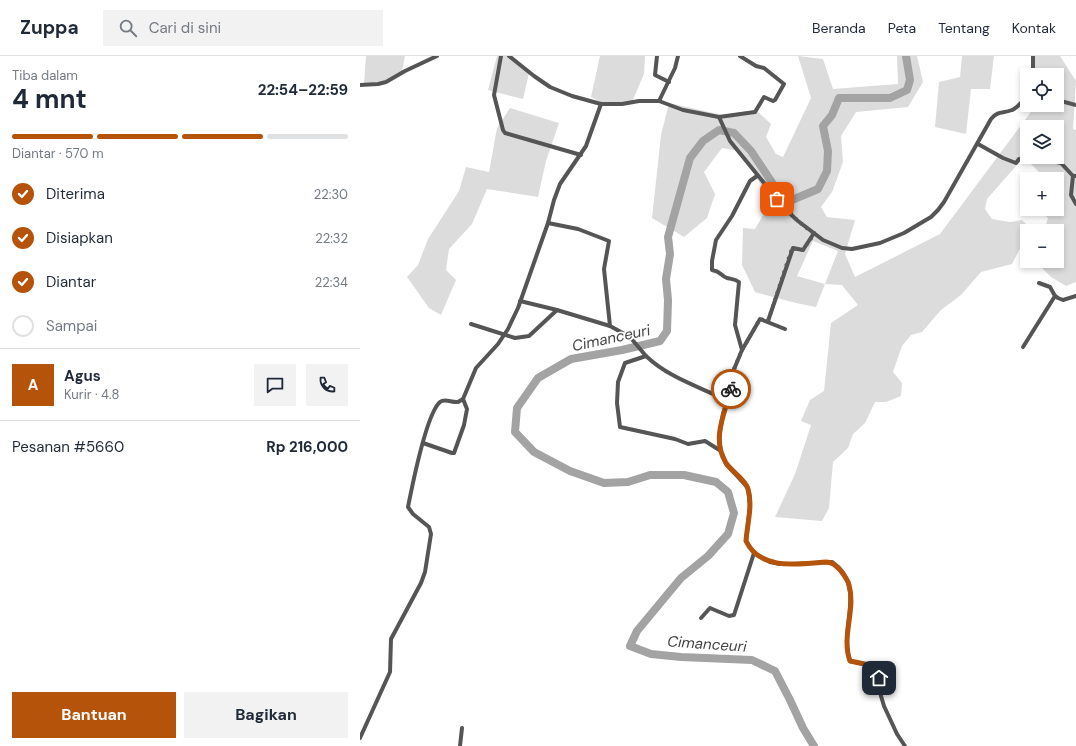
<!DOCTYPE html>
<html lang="id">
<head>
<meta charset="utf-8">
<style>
	body { margin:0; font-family:"DM Sans",sans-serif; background:#f2f2f3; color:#1f2937; height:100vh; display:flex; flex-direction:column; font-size:15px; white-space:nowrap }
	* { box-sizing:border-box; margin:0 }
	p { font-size:13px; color:#747a83 }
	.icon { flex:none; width:22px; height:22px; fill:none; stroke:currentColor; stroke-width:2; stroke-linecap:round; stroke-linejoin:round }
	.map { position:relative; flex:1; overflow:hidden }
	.drawer { display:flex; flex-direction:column; background:#fff; width:360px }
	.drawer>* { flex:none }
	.fabs { position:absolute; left:660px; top:12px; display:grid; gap:8px }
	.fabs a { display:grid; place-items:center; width:44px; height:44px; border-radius:0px; background:#fff; box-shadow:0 2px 6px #0003; font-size:20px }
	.pin { position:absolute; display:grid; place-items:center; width:34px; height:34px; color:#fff; margin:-17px; border-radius:8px; box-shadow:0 2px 6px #0006 }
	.courier { position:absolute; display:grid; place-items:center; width:40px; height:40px; margin:-20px; border:3px solid #b45309; border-radius:50%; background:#fff; color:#222; box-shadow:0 1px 5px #0007 }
	.summary em { font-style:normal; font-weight:700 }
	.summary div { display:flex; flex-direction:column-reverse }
	.summary { display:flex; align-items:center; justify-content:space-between; height:68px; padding:0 12px }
	h1 { font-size:26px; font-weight:700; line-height:30px }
	.bar { display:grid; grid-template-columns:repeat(4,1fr); gap:6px 4px; align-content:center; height:48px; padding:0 12px }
	.bar i { height:5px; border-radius:3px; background:#e0e1e3 }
	.bar .selected { background:#b45309 }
	.bar p { grid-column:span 4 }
	.line { display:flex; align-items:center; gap:10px; padding:0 12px; border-top:1px solid #e0e1e3 }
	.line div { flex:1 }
	.round { display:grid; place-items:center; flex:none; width:42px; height:42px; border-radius:0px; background:#f2f2f3 }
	ol { padding:0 12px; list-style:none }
	li { display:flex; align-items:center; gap:12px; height:44px }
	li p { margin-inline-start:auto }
	li .icon { padding:4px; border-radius:50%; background:#b45309; color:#fff; stroke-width:4 }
	li:last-child { color:#747a83 }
	li i { width:22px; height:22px; border:2px solid #e0e1e3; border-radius:50% }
	.button { display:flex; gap:8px; margin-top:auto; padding:8px 12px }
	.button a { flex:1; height:46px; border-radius:0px; background:#b45309; color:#fff; font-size:16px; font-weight:700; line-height:46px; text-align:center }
	.button a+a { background:#f2f2f3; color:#1f2937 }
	header { display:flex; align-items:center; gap:24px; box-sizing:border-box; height:56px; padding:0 20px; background:#fff; border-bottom:1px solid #e0e1e3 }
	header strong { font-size:19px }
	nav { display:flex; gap:22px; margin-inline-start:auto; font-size:14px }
	.search { width:280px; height:36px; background:#f2f2f3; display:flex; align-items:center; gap:10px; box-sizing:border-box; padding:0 14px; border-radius:0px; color:#747a83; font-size:15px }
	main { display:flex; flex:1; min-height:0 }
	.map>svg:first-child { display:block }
</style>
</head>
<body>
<header>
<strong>Zuppa</strong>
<div class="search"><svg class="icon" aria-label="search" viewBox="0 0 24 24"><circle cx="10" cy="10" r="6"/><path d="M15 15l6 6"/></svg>Cari di sini</div>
<nav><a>Beranda</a><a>Peta</a><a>Tentang</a><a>Kontak</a></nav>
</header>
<main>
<section class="drawer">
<div class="summary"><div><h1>4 mnt</h1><p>Tiba dalam</p></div><em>22:54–22:59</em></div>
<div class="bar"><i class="selected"></i><i class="selected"></i><i class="selected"></i><i></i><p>Diantar · 570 m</p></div>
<ol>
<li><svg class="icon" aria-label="check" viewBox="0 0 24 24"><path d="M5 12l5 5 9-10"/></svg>Diterima<p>22:30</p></li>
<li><svg class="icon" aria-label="check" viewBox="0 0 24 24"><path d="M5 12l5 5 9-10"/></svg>Disiapkan<p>22:32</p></li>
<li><svg class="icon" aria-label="check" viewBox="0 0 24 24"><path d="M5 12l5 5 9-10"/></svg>Diantar<p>22:34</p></li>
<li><i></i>Sampai</li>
</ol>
<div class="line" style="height:72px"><b class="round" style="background:#b45309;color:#fff">A</b><div><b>Agus</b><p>Kurir · 4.8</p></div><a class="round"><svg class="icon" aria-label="chat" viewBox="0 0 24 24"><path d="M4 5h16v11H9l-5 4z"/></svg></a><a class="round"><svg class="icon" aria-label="phone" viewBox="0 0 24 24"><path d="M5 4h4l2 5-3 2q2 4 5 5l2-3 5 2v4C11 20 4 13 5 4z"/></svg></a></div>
<div class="line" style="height:52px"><div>Pesanan #5660</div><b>Rp 216,000</b></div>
<div class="button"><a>Bantuan</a><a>Bagikan</a></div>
</section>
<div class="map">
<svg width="716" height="690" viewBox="0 0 716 690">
	<rect width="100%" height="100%" fill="#fff"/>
	<!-- green -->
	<g fill="#dcdcdc" fill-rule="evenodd">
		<polygon points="6,0 45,0 42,15 27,24 4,28"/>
		<polygon points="137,0 148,0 169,17 163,43 128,34"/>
		<polygon points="240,0 285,0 284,18 272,46 244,48 231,41"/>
		<path d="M438,0L463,3L473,33L538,28L537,0H557L563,26L548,51L496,56L481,80L483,106L472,136L461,151L467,161L495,164L485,198L495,221L580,178L676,49H697V19H675L672,0H700L716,25L713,73L716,74V226L706,230L691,221L675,205H697V175H684L688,162L677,153H697V123H686L664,101L627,143L625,153L632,163L650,166L662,164L668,170L665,183L652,208L621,216L601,239L581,254L562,276L551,279L542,290L533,316L542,327L541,340L526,346H515L505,367L493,378L488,392L473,406L469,452L462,465L415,461L435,418L451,369L441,365L450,344L464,335L471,267L498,249L482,229L465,228L456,251L436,247L395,236L382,209L383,172L395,173L406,154L426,156L427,151L404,134L380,95L362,92L344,116L355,138L347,162L324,181L292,162L301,79L309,47L362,59L396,54L411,68L406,81L416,98L423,101L451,42ZM667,71H697V101H667ZM453,185L478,195L465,228L437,220Z"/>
		<polygon points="602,0 634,0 630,33 611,33 606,78 575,71 579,26 600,21"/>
		<polygon points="150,52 199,67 186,105 178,141 127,133 112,168 89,193 86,214 96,224 81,259 69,252 47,221 58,209 68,183 99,135 106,111 129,116 137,72"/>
	</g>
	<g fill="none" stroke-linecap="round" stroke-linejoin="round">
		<!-- river -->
		<polyline stroke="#a3a3a3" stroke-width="8" points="454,690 443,672 430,644 415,615 392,604 321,601 291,598 270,590 277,575 321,522 348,500 368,478 374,457 368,436 356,426 324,419 290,419 268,426 244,427 210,415 174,396 155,376 157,352 178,322 211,303 262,294 300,285 307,275 308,244 306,223 310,198 308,181 330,102 343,85 359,74 374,77 391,95 417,134 432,144 458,133 467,115 468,95 463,70 472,59 479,42 530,42 547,34 550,24 546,0"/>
		<!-- street -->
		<g stroke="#555" stroke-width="4">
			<polyline points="141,0 134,39 143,74 145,77 221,99"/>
			<polyline points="149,0 174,20 190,31 212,40 241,48 262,48 279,45 299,45 315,12 318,0"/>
			<polyline points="297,0 295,19 309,26"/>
			<polyline points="673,0 673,19"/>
			<polyline points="0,29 18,28 26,26 45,15 77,0"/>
			<polyline points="697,44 716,49"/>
			<polyline points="299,45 323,54 359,61 395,56 404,41 413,45 415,44 424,28 404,12 396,10 380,0"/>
			<path d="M359,61L370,85L426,154L438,165L463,184L482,192L492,193L520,187L544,177L571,161L578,154L584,146L631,63C639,54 642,58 652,54C658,52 661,45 667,42"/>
			<polyline points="618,88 643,102 656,107 659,103 667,104 668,101"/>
			<polyline points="675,101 701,107 713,120"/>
			<polyline points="716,120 713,120 711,139 716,148"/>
			<polyline points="188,167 218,173 249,185 244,213 250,270"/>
			<polyline points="679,227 690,231 695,240 698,242 703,244 716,240"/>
			<polyline points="160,245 197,254 250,270 270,281 286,300"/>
			<polyline points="408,265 433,192 443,194 454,177"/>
			<polyline points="111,268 155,282 169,280 197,254"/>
			<path d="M425,273L400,263L382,294L372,318L371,334L363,358L360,375L359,386L361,395L366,408L388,432L390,450L386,485L394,497L410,506L420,508H433L472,506C508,531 478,571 490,605L514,610L519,622L521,640L524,650L537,678L545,690"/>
			<polyline points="663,291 695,240"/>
			<path d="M382,294L375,269L379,226C375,223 371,223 367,222C360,219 362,216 352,214V205L356,184L372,160L390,125L397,120"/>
			<polyline points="63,387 92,397 94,397 104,369 107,353 103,343"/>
			<path d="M361,395L345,385L328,388L315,383L260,371L257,347L258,326L265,307L286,300C309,322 340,331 368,345"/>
			<polyline points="341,562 350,552 369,560 374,559 394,497"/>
			<path d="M0,682L30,616L31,583L61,527L65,516L71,478L69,471L53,458L48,451C52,431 66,358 80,346C85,342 92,347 98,346C100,345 101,344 103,343L116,312L138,288L148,273L158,252L188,167L194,144L200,128L226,90L241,48"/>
			<polyline points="100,690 102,672"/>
		</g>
	</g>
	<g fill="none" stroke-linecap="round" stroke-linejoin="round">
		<!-- done -->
		<polyline stroke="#595959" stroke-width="4" stroke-dasharray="0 7.2" points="371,333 372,318 382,294 400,263 408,265 432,192 443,194 454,178 438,165 417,143"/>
		<!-- route -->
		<path stroke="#b45309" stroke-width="5" d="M371,333C365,357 351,383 366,407C372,416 385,423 388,433C393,449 387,469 386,485C400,515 439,508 466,506C473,506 476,510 481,515C484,519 488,524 489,529C496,554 481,580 490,605L514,610L519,622"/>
	</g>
	<g text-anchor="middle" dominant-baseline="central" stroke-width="3.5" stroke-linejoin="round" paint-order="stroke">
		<!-- water labels -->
		<g font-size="15" font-style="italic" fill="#444" stroke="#fff">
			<text transform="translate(251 282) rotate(-12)">Cimanceuri</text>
			<text transform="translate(347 588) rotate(4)">Cimanceuri</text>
		</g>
	</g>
</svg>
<div class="fabs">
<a><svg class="icon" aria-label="locate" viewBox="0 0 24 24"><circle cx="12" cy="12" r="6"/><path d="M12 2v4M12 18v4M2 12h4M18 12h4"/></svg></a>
<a><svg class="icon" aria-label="layers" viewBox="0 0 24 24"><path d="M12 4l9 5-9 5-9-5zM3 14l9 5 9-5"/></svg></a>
<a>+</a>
<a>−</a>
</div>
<div class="pin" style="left:417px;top:143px;background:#ea580c"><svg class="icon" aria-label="bag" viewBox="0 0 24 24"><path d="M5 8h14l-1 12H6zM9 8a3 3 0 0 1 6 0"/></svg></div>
<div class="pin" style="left:519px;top:622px;background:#1f2937"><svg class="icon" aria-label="home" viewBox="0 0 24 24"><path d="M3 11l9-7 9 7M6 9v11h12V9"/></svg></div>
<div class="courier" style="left:371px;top:333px"><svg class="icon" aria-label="bike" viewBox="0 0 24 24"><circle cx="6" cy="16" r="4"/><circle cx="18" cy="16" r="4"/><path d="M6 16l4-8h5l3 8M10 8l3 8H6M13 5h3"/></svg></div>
</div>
</main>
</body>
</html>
